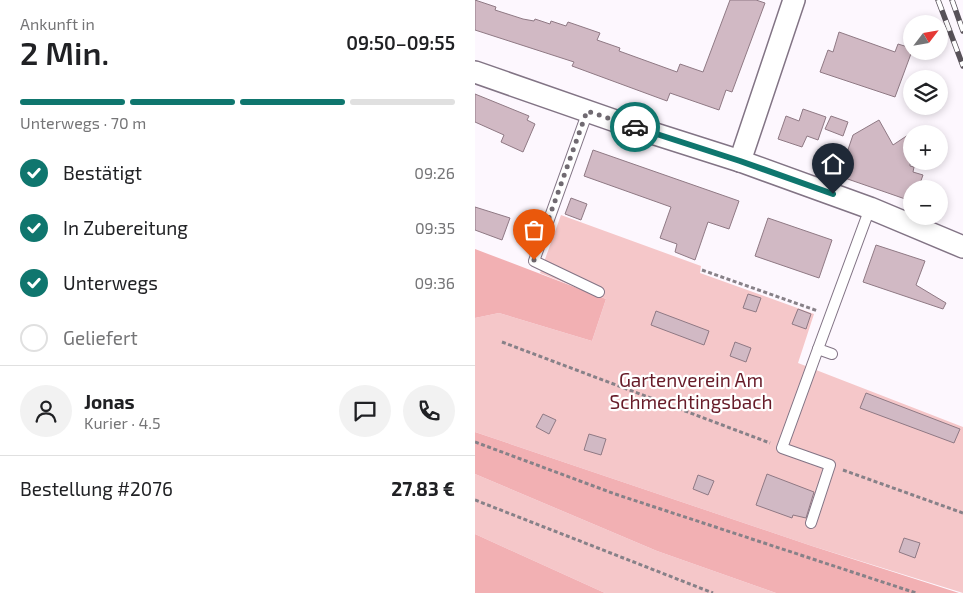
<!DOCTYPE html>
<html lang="de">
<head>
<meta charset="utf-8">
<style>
	body { margin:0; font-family:"Exo 2",sans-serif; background:#f2f2f2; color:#202124; height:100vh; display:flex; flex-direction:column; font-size:19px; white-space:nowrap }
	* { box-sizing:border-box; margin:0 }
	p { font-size:16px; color:#757577 }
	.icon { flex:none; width:28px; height:28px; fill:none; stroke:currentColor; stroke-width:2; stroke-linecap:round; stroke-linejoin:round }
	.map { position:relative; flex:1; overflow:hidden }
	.drawer { display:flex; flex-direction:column; background:#fff; width:475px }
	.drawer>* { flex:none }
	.needle { width:32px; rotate:59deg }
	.controls { position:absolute; left:428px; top:15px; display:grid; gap:10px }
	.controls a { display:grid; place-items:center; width:45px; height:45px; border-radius:50%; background:#fff; box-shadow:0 2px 8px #0003; font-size:25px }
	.pin { position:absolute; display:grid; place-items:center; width:42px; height:42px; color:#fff; margin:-51px -21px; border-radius:50% 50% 50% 0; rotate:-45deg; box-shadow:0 0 5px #0007 }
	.pin .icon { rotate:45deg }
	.courier { position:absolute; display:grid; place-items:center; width:50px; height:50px; margin:-25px; border:4px solid #0f766e; border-radius:50%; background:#fff; color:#222; box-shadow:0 1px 6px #0007 }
	.headline em { font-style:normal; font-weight:600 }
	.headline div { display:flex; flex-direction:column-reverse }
	.headline { display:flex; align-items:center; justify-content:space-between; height:85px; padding:0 20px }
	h1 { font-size:32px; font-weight:600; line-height:38px }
	.bar { display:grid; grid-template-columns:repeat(4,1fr); gap:8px 5px; align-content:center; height:60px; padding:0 20px }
	.bar i { height:6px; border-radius:4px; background:#e0e0e0 }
	.bar .current { background:#0f766e }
	.bar p { grid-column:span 4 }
	.line { display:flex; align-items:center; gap:12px; padding:0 20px; border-top:1px solid #e0e0e0 }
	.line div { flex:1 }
	.round { display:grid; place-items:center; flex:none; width:52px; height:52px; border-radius:26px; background:#f2f2f2 }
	ol { padding:0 20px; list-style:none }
	li { display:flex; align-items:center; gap:15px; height:55px }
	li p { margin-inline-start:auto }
	li .icon { padding:5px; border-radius:50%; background:#0f766e; color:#fff; stroke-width:4 }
	li:last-child { color:#757577 }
	li i { width:28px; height:28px; border:2px solid #e0e0e0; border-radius:50% }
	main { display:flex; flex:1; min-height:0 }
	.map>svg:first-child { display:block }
</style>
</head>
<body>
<main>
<section class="drawer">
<div class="headline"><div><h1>2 Min.</h1><p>Ankunft in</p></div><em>09:50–09:55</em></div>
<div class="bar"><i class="current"></i><i class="current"></i><i class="current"></i><i></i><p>Unterwegs · 70 m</p></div>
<ol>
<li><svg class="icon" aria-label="check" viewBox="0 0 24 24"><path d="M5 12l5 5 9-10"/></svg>Bestätigt<p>09:26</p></li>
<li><svg class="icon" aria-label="check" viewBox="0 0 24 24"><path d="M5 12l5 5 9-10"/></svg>In Zubereitung<p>09:35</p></li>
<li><svg class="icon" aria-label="check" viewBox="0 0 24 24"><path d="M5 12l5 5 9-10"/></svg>Unterwegs<p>09:36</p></li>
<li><i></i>Geliefert</li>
</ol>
<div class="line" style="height:90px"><a class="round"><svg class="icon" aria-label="person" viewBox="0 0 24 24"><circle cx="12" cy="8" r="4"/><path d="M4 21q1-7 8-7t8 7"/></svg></a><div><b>Jonas</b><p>Kurier · 4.5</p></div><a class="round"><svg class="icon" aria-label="chat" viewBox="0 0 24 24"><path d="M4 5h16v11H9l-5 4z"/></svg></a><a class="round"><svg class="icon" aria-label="phone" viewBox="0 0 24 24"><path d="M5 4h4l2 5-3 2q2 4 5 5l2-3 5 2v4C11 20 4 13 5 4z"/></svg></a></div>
<div class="line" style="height:65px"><div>Bestellung #2076</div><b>27.83 €</b></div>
</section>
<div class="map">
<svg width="488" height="593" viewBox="0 0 488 593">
	<rect width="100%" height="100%" fill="#fdf7fe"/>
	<!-- green -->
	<g fill="#f5c7c9">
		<polygon points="86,215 226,266 225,273 339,314 323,363 488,427 488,593 337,546 0,432 0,318 24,313 117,341 131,299 65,273"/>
		<polygon points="0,474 182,551 301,593 130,593 0,534"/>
	</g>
	<!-- forest -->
	<g fill="#f2b0b3">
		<polygon points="0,249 131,299 117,341 24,313 0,318"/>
		<polygon points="0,432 337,546 484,593 301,593 182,551 0,474"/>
		<polygon points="0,534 130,593 0,593"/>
	</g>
	<!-- building -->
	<g fill="#d1b9c4" stroke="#8f7984">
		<polygon points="0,0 21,7 20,10 48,19 59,21 60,19 75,24 76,21 91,26 93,22 125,33 122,40 145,48 144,51 202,72 205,64 228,72 255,0 281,0 290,3 257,92 251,90 244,110 195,93 192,101 97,66 99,62 0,30"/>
		<polygon points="364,32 420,52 423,44 436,48 437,51 420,97 345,72 353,50 358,52"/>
		<polygon points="0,94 54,116 52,120 60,124 48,152 26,142 29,135 0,122"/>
		<polygon points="328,109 351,117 343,140 332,136 327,147 303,139 311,116 324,121"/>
		<polygon points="356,116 373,122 368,136 350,129"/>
		<polygon points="404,120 418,145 436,133 435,166 439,167 438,172 448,175 443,189 436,189 436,201 364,176 378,135"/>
		<polygon points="118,150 264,201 254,229 233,222 220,260 200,252 202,244 185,238 196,207 109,176"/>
		<polygon points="96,198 112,204 106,220 90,214"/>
		<polygon points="0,207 35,218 27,240 0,230"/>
		<polygon points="293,218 357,240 344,278 280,256"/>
		<polygon points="401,245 450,261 441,285 471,303 468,309 388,282"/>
		<polygon points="273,294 286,298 281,312 268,308"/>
		<polygon points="323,309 336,314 331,329 317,324"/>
		<polygon points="181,311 234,331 229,345 176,325"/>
		<polygon points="260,342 276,348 271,362 255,356"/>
		<polygon points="391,393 485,429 479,443 385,408"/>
		<polygon points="68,414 81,420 74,434 61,427"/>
		<polygon points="114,434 131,439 126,455 109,450"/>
		<polygon points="292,474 339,492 331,518 318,515 317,518 281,505"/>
		<polygon points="223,475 239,481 233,495 218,489"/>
		<polygon points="429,538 445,543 440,558 424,552"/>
	</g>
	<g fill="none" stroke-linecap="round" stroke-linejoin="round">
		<!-- lane casing -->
		<g stroke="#827485" stroke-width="12">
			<g id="lane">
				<polyline points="113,111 59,261 124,292"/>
				<polyline points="357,354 343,349 395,208"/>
				<polyline points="336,523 355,465 307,448 343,349"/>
			</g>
		</g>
		<!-- street casing -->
		<g stroke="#827485" stroke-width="24">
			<g id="street">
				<polyline points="0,72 152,125 265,161 395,208 488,247"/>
				<polyline points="265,161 319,0"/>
			</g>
		</g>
		<!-- path -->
		<g stroke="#878188" stroke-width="3" stroke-dasharray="4 2.5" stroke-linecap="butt">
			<polyline points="227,270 343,311"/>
			<polyline points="27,342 295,443"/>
			<polyline points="0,442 140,494 441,593"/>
			<polyline points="368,470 488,513"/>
			<polyline points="0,500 238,593"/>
		</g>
		<!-- lane -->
		<use href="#lane" stroke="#fff" stroke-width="10"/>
		<!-- street -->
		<use href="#street" stroke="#fff" stroke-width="21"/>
		<!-- rail casing -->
		<g stroke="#585259" stroke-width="5.5">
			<g id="rail">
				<polyline points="463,0 488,66"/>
				<polyline points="477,0 488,31"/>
			</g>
		</g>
		<!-- rail -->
		<use href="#rail" stroke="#fff" stroke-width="4" stroke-dasharray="11" stroke-linecap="butt"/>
	</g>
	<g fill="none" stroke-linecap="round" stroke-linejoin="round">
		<!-- done -->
		<polyline stroke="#706a71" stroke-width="5" stroke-dasharray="0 9" points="59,260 112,111 160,127"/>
		<!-- route -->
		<polyline stroke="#0f766e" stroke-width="6" points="160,127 265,161 358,194"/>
	</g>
	<g text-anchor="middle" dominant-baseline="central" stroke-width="4.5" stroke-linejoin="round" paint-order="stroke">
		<!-- park labels -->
		<g font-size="19" fill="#671b28" stroke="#fff">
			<text x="216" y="379">Gartenverein Am<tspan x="216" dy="22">Schmechtingsbach</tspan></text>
		</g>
	</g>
</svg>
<div class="controls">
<a><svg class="needle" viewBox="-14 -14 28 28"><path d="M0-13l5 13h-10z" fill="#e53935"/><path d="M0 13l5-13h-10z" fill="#757577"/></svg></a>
<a><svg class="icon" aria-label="layers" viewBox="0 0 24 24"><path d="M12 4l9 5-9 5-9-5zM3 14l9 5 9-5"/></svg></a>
<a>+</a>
<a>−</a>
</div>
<div class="pin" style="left:59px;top:260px;background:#ea580c"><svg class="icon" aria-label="bag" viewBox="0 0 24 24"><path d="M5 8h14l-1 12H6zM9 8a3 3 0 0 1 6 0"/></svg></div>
<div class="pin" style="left:358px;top:194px;background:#1f2937"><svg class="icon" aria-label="home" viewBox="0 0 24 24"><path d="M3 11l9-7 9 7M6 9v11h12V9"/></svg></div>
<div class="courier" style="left:160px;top:127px"><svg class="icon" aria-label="car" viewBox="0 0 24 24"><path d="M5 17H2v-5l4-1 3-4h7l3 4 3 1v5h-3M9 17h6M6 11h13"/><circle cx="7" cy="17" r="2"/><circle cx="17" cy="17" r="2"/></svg></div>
</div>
</main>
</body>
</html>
